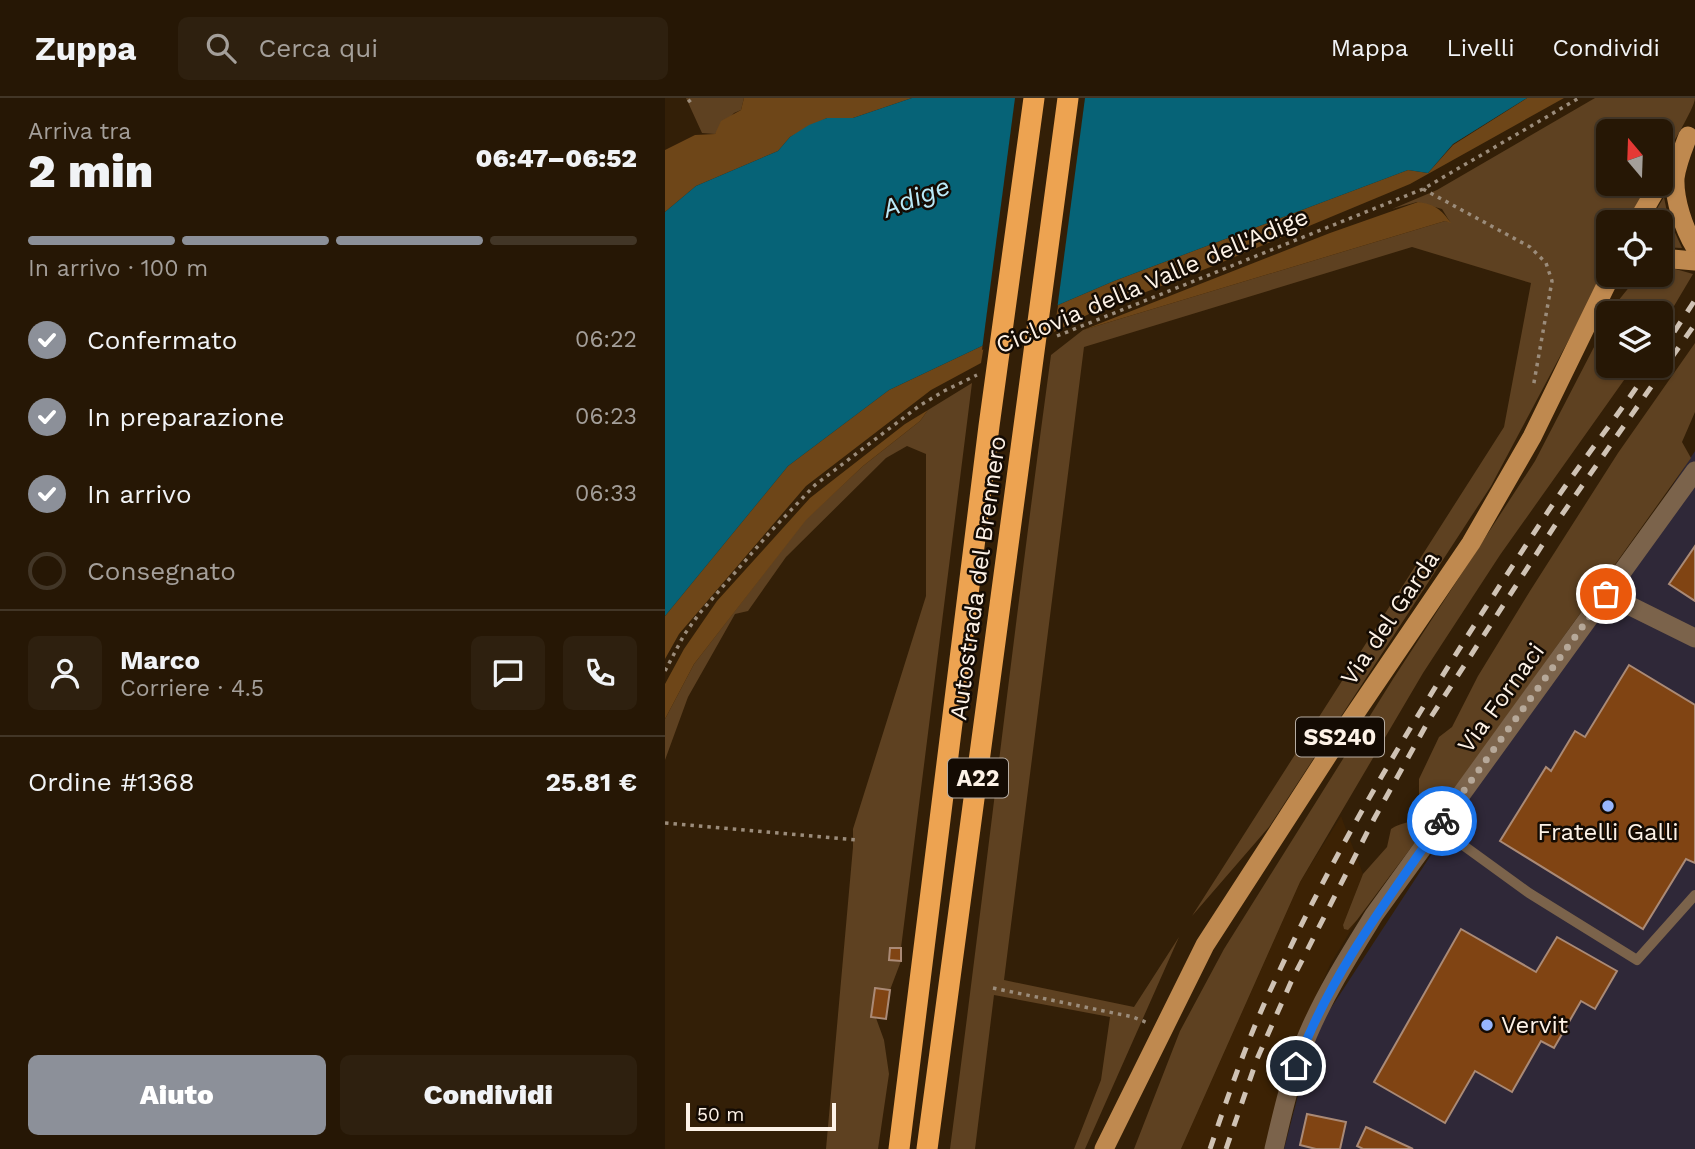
<!DOCTYPE html>
<html lang="it">
<head>
<meta charset="utf-8">
<style>
	body { margin:0; font-family:"Work Sans",sans-serif; background:#2e200f; color:#f1f3f6; height:100vh; display:flex; flex-direction:column; font-size:26px; white-space:nowrap }
	* { box-sizing:border-box; margin:0 }
	p { font-size:23px; color:#a49f9a }
	.icon { flex:none; width:38px; height:38px; fill:none; stroke:currentColor; stroke-width:2; stroke-linecap:round; stroke-linejoin:round }
	.map { position:relative; flex:1; overflow:hidden }
	.panel { display:flex; flex-direction:column; background:#261705; width:665px }
	.panel>* { flex:none }
	.needle { width:46px; rotate:341deg }
	.fabs { position:absolute; left:931px; top:21px; display:grid; gap:14px }
	.fabs a { display:grid; place-items:center; width:77px; height:77px; border-radius:10px; background:#261705; box-shadow:0 2px 5px #0004,0 0 0 2px #423627; font-size:35px }
	.scale { position:absolute; left:21px; bottom:18px; width:150px; box-sizing:border-box; padding-left:7px; border:4px solid #fdf2e7; border-top:0; font-size:19px; line-height:24px; white-space:nowrap; color:#fdf2e7; -webkit-text-stroke:5px #140b03; paint-order:stroke }
	.pin { position:absolute; display:grid; place-items:center; width:60px; height:60px; color:#fff; margin:-30px; border:4px solid #fff; border-radius:50%; box-shadow:0 2px 7px #0007 }
	.courier { position:absolute; display:grid; place-items:center; width:70px; height:70px; margin:-35px; border:5px solid #1a73e8; border-radius:50%; background:#fff; color:#222; box-shadow:0 2px 9px #0007 }
	.overview em { font-style:normal; font-weight:800 }
	.overview div { display:flex; flex-direction:column-reverse }
	.overview { display:flex; align-items:center; justify-content:space-between; height:119px; padding:0 28px }
	h1 { font-size:46px; font-weight:800; line-height:52px }
	.bar { display:grid; grid-template-columns:repeat(4,1fr); gap:10px 7px; align-content:center; height:84px; padding:0 28px }
	.bar i { height:9px; border-radius:5px; background:#423627 }
	.bar .selected { background:#8c9099 }
	.bar p { grid-column:span 4 }
	.line { display:flex; align-items:center; gap:18px; padding:0 28px; border-top:2px solid #423627 }
	.line div { flex:1 }
	.round { display:grid; place-items:center; flex:none; width:74px; height:74px; border-radius:10px; background:#2e200f }
	ol { padding:0 28px; list-style:none }
	li { display:flex; align-items:center; gap:21px; height:77px }
	li p { margin-inline-start:auto }
	li .icon { padding:7px; border-radius:50%; background:#8c9099; color:#fff; stroke-width:4 }
	li:last-child { color:#a49f9a }
	li i { width:38px; height:38px; border:4px solid #423627; border-radius:50% }
	.cta { display:flex; gap:14px; margin-top:auto; padding:14px 28px }
	.cta a { flex:1; height:80px; border-radius:10px; background:#8c9099; color:#fff; font-size:28px; font-weight:800; line-height:80px; text-align:center }
	.cta a+a { background:#2e200f; color:#f1f3f6 }
	header { display:flex; align-items:center; gap:42px; box-sizing:border-box; height:98px; padding:0 35px; background:#261705; border-bottom:2px solid #423627 }
	header strong { font-size:33px }
	nav { display:flex; gap:38px; margin-inline-start:auto; font-size:24px }
	.search { width:490px; height:63px; background:#2e200f; display:flex; align-items:center; gap:18px; box-sizing:border-box; padding:0 24px; border-radius:10px; color:#a49f9a; font-size:26px }
	main { display:flex; flex:1; min-height:0 }
	.map>svg:first-child { display:block }
</style>
</head>
<body>
<header>
<strong>Zuppa</strong>
<div class="search"><svg class="icon" aria-label="search" viewBox="0 0 24 24"><circle cx="10" cy="10" r="6"/><path d="M15 15l6 6"/></svg>Cerca qui</div>
<nav><a>Mappa</a><a>Livelli</a><a>Condividi</a></nav>
</header>
<main>
<section class="panel">
<div class="overview"><div><h1>2 min</h1><p>Arriva tra</p></div><em>06:47–06:52</em></div>
<div class="bar"><i class="selected"></i><i class="selected"></i><i class="selected"></i><i></i><p>In arrivo · 100 m</p></div>
<ol>
<li><svg class="icon" aria-label="check" viewBox="0 0 24 24"><path d="M5 12l5 5 9-10"/></svg>Confermato<p>06:22</p></li>
<li><svg class="icon" aria-label="check" viewBox="0 0 24 24"><path d="M5 12l5 5 9-10"/></svg>In preparazione<p>06:23</p></li>
<li><svg class="icon" aria-label="check" viewBox="0 0 24 24"><path d="M5 12l5 5 9-10"/></svg>In arrivo<p>06:33</p></li>
<li><i></i>Consegnato</li>
</ol>
<div class="line" style="height:126px"><a class="round"><svg class="icon" aria-label="person" viewBox="0 0 24 24"><circle cx="12" cy="8" r="4"/><path d="M4 21q1-7 8-7t8 7"/></svg></a><div><b>Marco</b><p>Corriere · 4.5</p></div><a class="round"><svg class="icon" aria-label="chat" viewBox="0 0 24 24"><path d="M4 5h16v11H9l-5 4z"/></svg></a><a class="round"><svg class="icon" aria-label="phone" viewBox="0 0 24 24"><path d="M5 4h4l2 5-3 2q2 4 5 5l2-3 5 2v4C11 20 4 13 5 4z"/></svg></a></div>
<div class="line" style="height:91px"><div>Ordine #1368</div><b>25.81 €</b></div>
<div class="cta"><a>Aiuto</a><a>Condividi</a></div>
</section>
<div class="map">
<svg width="1030" height="1051" viewBox="0 0 1030 1051">
	<rect width="100%" height="100%" fill="#331f07"/>
	<!-- built -->
	<polygon fill="#3c2204" points="676,718 698,776 678,827 679,831 683,831 692,822 666,865 633,937 600,1051 516,1051 635,784"/>
	<!-- industrial -->
	<polygon fill="#2f2838" points="1030,353 1030,1051 619,1051 649,936"/>
	<!-- green -->
	<g fill="#5e4121">
		<polygon points="21,0 79,0 76,12 69,15 50,36 37,35"/>
		<path d="M930,0H1030C1030,10 1003,53 996,66V33H943V86H986L966,124H943V168L826,388L604,729L527,818L839,329L866,185L747,149L419,249L339,882L469,909L514,839L420,1051H409L436,982L445,919L329,897L310,1051H285C320,786 350,521 386,257L418,232L780,123L785,124L777,111L752,104L727,111L772,92Z"/>
		<polygon points="999,99 1003,119 1017,150 996,149 996,124 984,124"/>
		<polygon points="1000,168 1028,176 996,230 996,215 947,215 953,203 974,177 996,177 996,169"/>
		<polygon points="943,222 943,268 969,268 835,457 758,575 635,784 516,1051 469,1051 515,933 559,851 728,581 870,363"/>
		<path d="M1030,245V314L1017,344L1026,360L789,692L692,822L683,832L679,831L678,827L698,776L722,749L726,731C736,724 744,726 754,719V681L774,639L787,629L813,578L865,493L953,355Z"/>
		<polygon points="307,285 236,850 225,850 224,862 236,863 225,892 210,890 206,918 211,920 219,942 224,976 213,1051 161,1051 188,749 188,731 261,498 261,356 242,348 221,360 121,459 83,513 70,516 23,599 0,662 0,621 29,566 140,422 198,368 255,323 263,312"/>
	</g>
	<!-- forest -->
	<g fill="#6e4618">
		<polygon points="79,0 247,0 188,20 162,20 125,39 113,53 31,88 0,114 0,52 30,37 50,36 56,23 76,12"/>
		<polygon points="862,0 899,0 745,86 548,168 424,216 389,234 393,207 449,183 743,72 763,75 788,47"/>
		<path d="M753,104C769,106 776,111 786,125L780,123L418,232L665,135Z"/>
		<polygon points="319,247 316,265 266,292 141,388 14,536 0,561 0,518 123,368 224,292"/>
		<polygon points="263,312 255,323 198,368 141,422 29,566 0,621 0,586 19,551 52,503 145,400 240,326"/>
	</g>
	<!-- water -->
	<polygon fill="#066377" points="247,0 862,0 788,46 763,75 743,72 449,183 393,207 319,247 224,292 123,368 0,518 0,114 31,88 113,53 125,39 144,27 162,20 188,20"/>
	<!-- pier -->
	<polygon fill="#331f07" points="350,0 420,0 392,212 317,252"/>
	<!-- building -->
	<g fill="#804413" stroke="#aa8a76" stroke-width="2">
		<polygon points="1030,448 1030,503 1004,486"/>
		<polygon points="964,567 1030,607 1030,765 1021,761 978,831 835,743 881,669 886,673 910,633 920,639"/>
		<polygon points="796,831 871,874 892,839 952,873 930,911 916,903 889,950 876,943 847,994 810,973 780,1025 709,984"/>
		<polygon points="225,850 236,850 236,863 224,862"/>
		<polygon points="210,890 225,892 221,921 206,919"/>
		<polygon points="642,1016 681,1024 675,1051 651,1051 635,1047"/>
		<polygon points="701,1029 748,1051 698,1051 692,1048"/>
	</g>
	<g fill="none" stroke-linecap="round" stroke-linejoin="round">
		<!-- path -->
		<g stroke="#9b8c7b" stroke-width="3.5" stroke-dasharray="3.5 5" stroke-linecap="butt">
			<polyline points="23,4 28,0"/>
			<polyline points="758,91 865,149 881,165 887,183 868,290"/>
			<polyline points="392,238 758,91 914,0"/>
			<polyline points="0,573 19,537 34,516 107,432 150,387 254,308 279,293 312,277"/>
			<polyline points="0,725 193,742"/>
			<polyline points="328,890 468,919 483,925"/>
		</g>
		<!-- service -->
		<polyline stroke="#7b634b" stroke-width="10" points="773,729 864,795 972,862 1030,797"/>
		<!-- minor -->
		<g stroke="#7b634b" stroke-width="19">
			<polyline points="941,496 1030,540"/>
			<path d="M609,1051C618,1012 627,973 643,936C661,894 685,856 709,817L1030,373"/>
		</g>
		<!-- primary -->
		<g stroke="#bf894f" stroke-width="19">
			<path d="M1023,38C1018,51 1012,65 1010,80C1009,102 1019,131 1030,149"/>
			<polyline points="972,124 994,86"/>
			<polyline points="996,160 1030,163"/>
			<polyline points="439,1051 540,847 681,629 806,445 867,339 946,177"/>
		</g>
		<!-- motorway -->
		<g stroke="#eda351" stroke-width="21">
			<polyline points="234,1051 324,328 369,0"/>
			<polyline points="262,1051 403,0"/>
		</g>
		<!-- rail -->
		<g stroke="#cfc2b4" stroke-width="5" stroke-dasharray="12 12" stroke-linecap="butt">
			<polyline points="996,254 1030,202"/>
			<path d="M545,1051C565,992 585,934 612,878C687,715 784,565 882,415C915,365 953,318 986,268"/>
			<polyline points="561,1051 592,961 626,884 709,721 764,622 896,418 1030,226"/>
		</g>
	</g>
	<g fill="none" stroke-linecap="round" stroke-linejoin="round">
		<!-- done -->
		<polyline stroke="#b6a899" stroke-width="7" stroke-dasharray="0 12.6" points="777,723 941,496"/>
		<!-- route -->
		<path stroke="#1a73e8" stroke-width="9" d="M631,968C665,877 722,802 777,723"/>
	</g>
	<!-- markers -->
	<g fill="#97b6fd" stroke="#140b03" stroke-width="2.5">
		<circle cx="943" cy="708" r="7"/>
		<circle cx="822" cy="927" r="7"/>
	</g>
	<g text-anchor="middle" dominant-baseline="central" stroke-width="5" stroke-linejoin="round" paint-order="stroke">
		<!-- shield labels -->
		<g fill="#140b03" stroke="#b7ada3" stroke-width="2">
			<rect x="631" y="619.5" width="88" height="39" rx="5"/>
			<rect x="283" y="660.5" width="60" height="39" rx="5"/>
		</g>
		<g font-size="23" font-weight="bold" fill="#fdf2e7">
			<text x="675" y="639">SS240</text>
			<text x="313" y="680">A22</text>
		</g>
		<!-- street labels -->
		<g font-size="24" fill="#fdf2e7" stroke="#140b03">
			<text transform="translate(487 183) rotate(-23)">Ciclovia della Valle dell'Adige</text>
			<text transform="translate(313 480) rotate(-82)">Autostrada del Brennero</text>
			<text transform="translate(725 520) rotate(-56)">Via del Garda</text>
			<text transform="translate(836 600) rotate(-54)">Via Fornaci</text>
		</g>
		<!-- poi labels -->
		<g font-size="24" fill="#fdf2e7" stroke="#140b03">
			<text x="943" y="734">Fratelli Galli</text>
			<text x="836" y="927" text-anchor="start">Vervit</text>
		</g>
		<!-- water labels -->
		<g font-size="26" font-style="italic" fill="#bae9f7" stroke="#140b03">
			<text transform="translate(251 99) rotate(-21)">Adige</text>
		</g>
	</g>
</svg>
<div class="fabs">
<a><svg class="needle" viewBox="-14 -14 28 28"><path d="M0-13l5 13h-10z" fill="#e53935"/><path d="M0 13l5-13h-10z" fill="#a49f9a"/></svg></a>
<a><svg class="icon" aria-label="locate" viewBox="0 0 24 24"><circle cx="12" cy="12" r="6"/><path d="M12 2v4M12 18v4M2 12h4M18 12h4"/></svg></a>
<a><svg class="icon" aria-label="layers" viewBox="0 0 24 24"><path d="M12 4l9 5-9 5-9-5zM3 14l9 5 9-5"/></svg></a>
</div>
<div class="scale">50 m</div>
<div class="pin" style="left:941px;top:496px;background:#ea580c"><svg class="icon" aria-label="bag" viewBox="0 0 24 24"><path d="M5 8h14l-1 12H6zM9 8a3 3 0 0 1 6 0"/></svg></div>
<div class="pin" style="left:631px;top:968px;background:#1f2937"><svg class="icon" aria-label="home" viewBox="0 0 24 24"><path d="M3 11l9-7 9 7M6 9v11h12V9"/></svg></div>
<div class="courier" style="left:777px;top:723px"><svg class="icon" aria-label="bike" viewBox="0 0 24 24"><circle cx="6" cy="16" r="4"/><circle cx="18" cy="16" r="4"/><path d="M6 16l4-8h5l3 8M10 8l3 8H6M13 5h3"/></svg></div>
</div>
</main>
</body>
</html>
